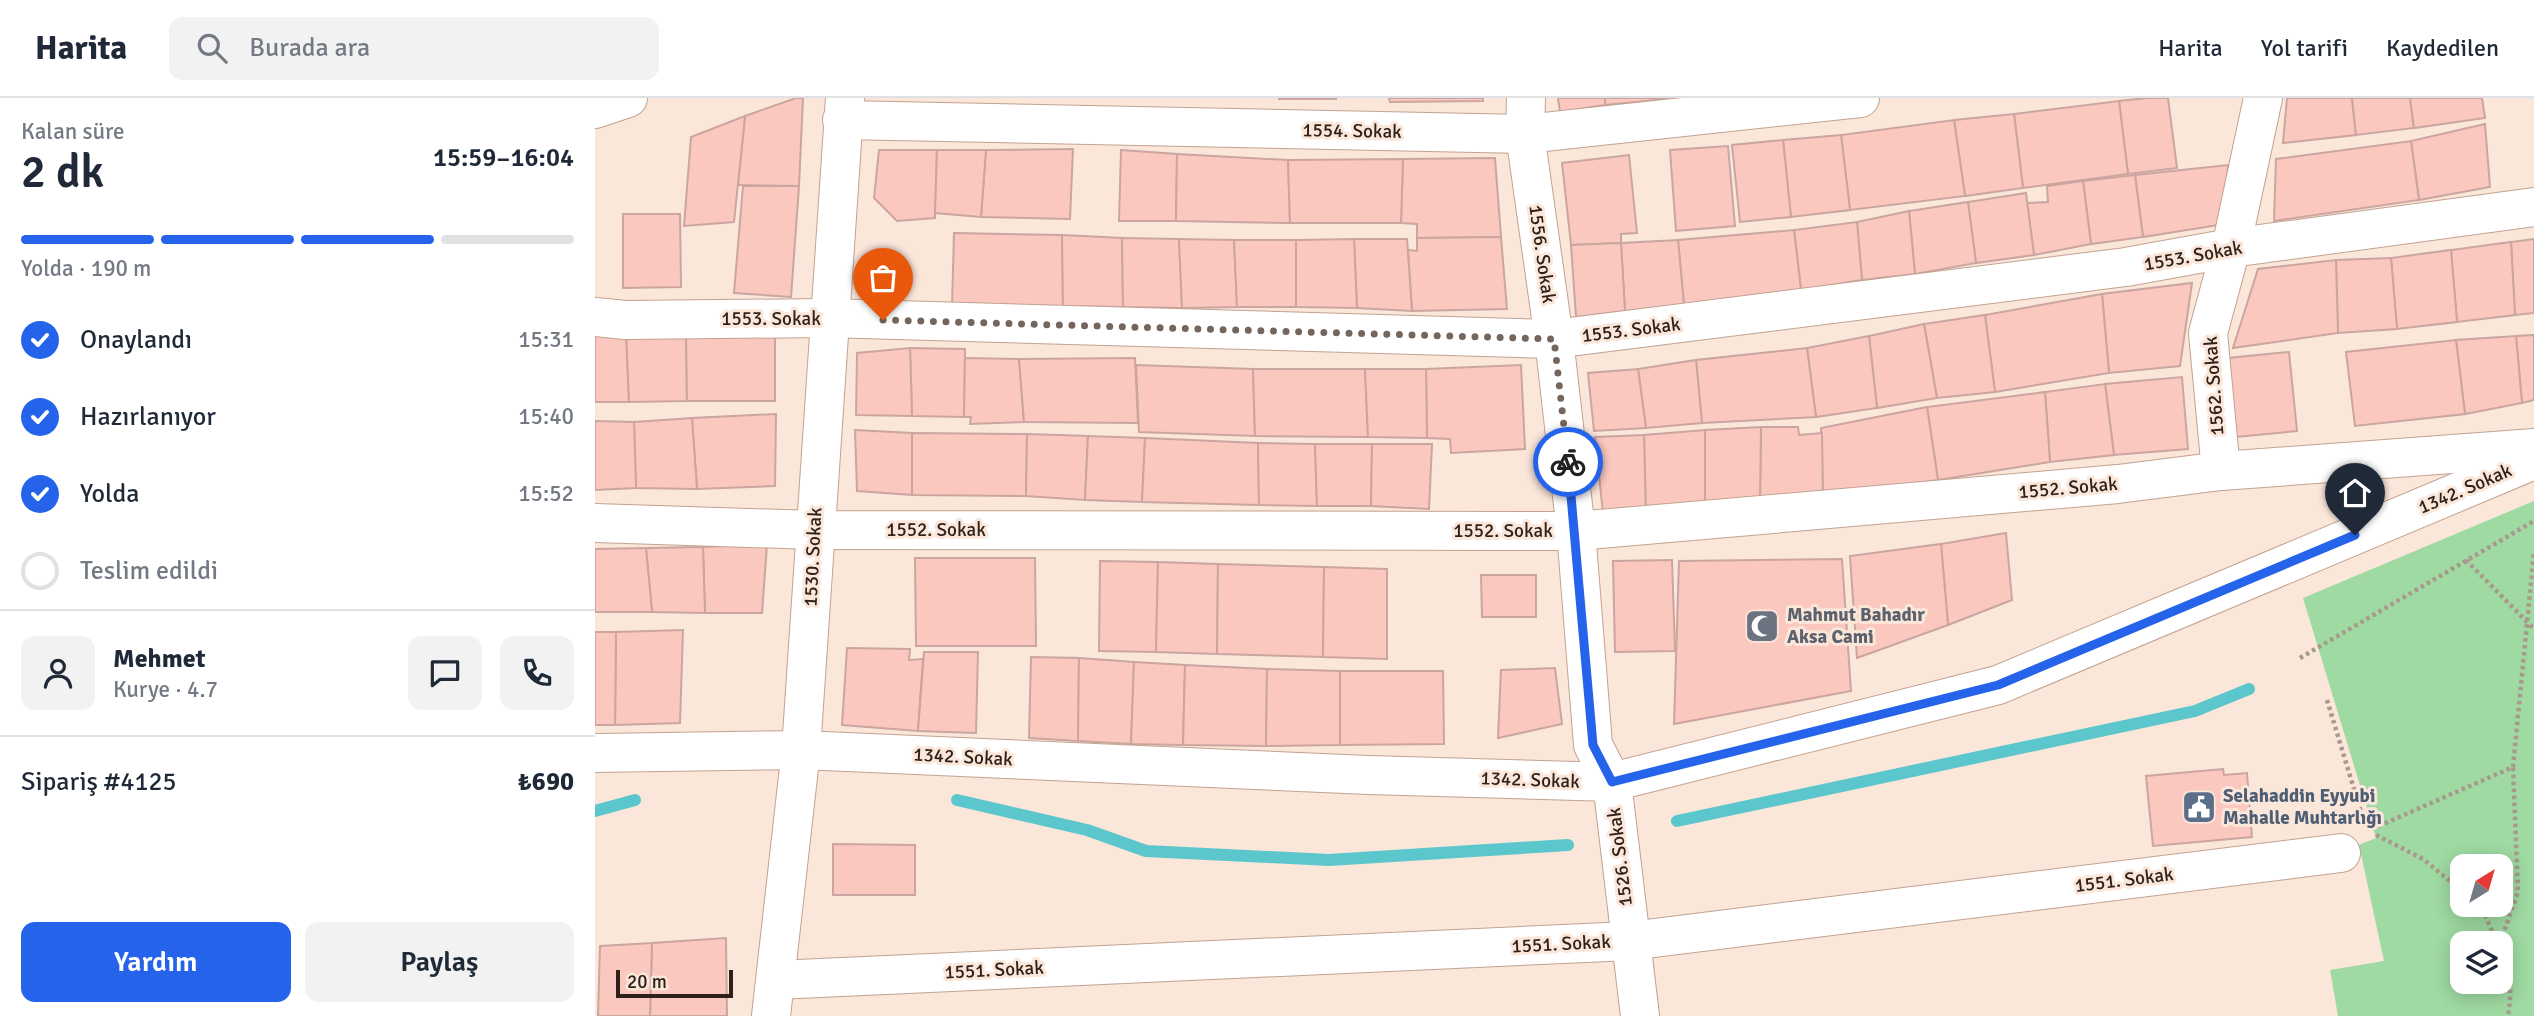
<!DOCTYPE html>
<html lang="tr">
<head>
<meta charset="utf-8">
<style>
	body { margin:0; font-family:Signika,sans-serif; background:#f2f2f3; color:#1f2937; height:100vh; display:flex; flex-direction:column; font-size:26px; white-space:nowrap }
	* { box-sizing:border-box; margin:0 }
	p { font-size:23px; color:#747a83 }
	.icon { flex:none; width:38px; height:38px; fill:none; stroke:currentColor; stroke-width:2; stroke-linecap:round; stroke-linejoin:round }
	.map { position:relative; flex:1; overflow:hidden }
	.sheet { display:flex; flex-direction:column; background:#fff; width:595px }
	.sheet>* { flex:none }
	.needle { width:46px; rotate:37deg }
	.tools { position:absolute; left:1855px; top:756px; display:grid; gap:14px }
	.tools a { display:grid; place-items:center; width:63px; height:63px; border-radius:14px; background:#fff; box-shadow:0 4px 18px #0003; font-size:35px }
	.scale { position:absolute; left:21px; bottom:18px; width:117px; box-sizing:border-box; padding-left:7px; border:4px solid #2d2119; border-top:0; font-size:19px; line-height:24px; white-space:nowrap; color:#2d2119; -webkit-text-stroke:5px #fbe6da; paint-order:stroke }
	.pin { position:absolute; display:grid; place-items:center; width:60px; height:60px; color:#fff; margin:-72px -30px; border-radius:50% 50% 50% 0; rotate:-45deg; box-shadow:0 0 7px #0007 }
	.pin .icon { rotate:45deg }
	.courier { position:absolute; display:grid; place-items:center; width:70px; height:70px; margin:-35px; border:5px solid #2563eb; border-radius:50%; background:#fff; color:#222; box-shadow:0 2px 9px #0007 }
	.headline em { font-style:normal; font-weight:600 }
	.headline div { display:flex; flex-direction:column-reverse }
	.headline { display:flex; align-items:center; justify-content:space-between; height:119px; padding:0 21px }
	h1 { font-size:46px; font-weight:600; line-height:52px }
	.bar { display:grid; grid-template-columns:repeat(4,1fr); gap:10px 7px; align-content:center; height:84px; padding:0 21px }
	.bar i { height:9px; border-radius:5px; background:#e0e1e3 }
	.bar .selected { background:#2563eb }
	.bar p { grid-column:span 4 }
	.line { display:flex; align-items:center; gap:18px; padding:0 21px; border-top:2px solid #e0e1e3 }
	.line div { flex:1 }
	.round { display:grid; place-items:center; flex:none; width:74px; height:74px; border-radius:14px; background:#f2f2f3 }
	ol { padding:0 21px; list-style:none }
	li { display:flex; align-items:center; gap:21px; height:77px }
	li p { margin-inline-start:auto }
	li .icon { padding:7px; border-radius:50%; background:#2563eb; color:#fff; stroke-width:4 }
	li:last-child { color:#747a83 }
	li i { width:38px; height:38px; border:4px solid #e0e1e3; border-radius:50% }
	.action { display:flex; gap:14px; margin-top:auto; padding:14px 21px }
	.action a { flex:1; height:80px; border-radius:14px; background:#2563eb; color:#fff; font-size:28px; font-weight:600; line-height:80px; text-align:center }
	.action a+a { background:#f2f2f3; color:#1f2937 }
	header { display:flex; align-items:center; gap:42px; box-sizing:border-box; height:98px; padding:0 35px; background:#fff; border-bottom:2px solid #e0e1e3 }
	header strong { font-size:33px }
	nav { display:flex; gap:38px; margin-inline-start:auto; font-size:24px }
	.search { width:490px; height:63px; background:#f2f2f3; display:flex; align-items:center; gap:18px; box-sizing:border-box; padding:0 24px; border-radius:14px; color:#747a83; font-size:26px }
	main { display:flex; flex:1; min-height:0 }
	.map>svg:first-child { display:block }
</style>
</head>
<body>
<header>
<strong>Harita</strong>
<div class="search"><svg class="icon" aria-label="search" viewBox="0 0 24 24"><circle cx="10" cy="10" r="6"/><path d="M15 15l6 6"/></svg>Burada ara</div>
<nav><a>Harita</a><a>Yol tarifi</a><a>Kaydedilen</a></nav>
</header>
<main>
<section class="sheet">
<div class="headline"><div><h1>2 dk</h1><p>Kalan süre</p></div><em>15:59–16:04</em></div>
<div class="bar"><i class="selected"></i><i class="selected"></i><i class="selected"></i><i></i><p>Yolda · 190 m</p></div>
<ol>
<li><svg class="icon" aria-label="check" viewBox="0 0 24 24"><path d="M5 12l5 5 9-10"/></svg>Onaylandı<p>15:31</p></li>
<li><svg class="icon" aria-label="check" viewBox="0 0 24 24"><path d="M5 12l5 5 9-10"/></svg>Hazırlanıyor<p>15:40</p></li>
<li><svg class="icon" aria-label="check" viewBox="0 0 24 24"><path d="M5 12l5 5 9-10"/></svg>Yolda<p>15:52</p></li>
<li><i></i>Teslim edildi</li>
</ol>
<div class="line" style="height:126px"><a class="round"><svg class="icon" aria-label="person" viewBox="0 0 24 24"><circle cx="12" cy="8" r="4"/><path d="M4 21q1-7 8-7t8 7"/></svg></a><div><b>Mehmet</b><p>Kurye · 4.7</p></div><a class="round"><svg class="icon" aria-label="chat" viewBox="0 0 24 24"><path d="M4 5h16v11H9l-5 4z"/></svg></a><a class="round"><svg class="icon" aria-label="phone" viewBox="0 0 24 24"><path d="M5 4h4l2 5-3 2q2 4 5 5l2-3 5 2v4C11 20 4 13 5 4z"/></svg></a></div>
<div class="line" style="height:91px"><div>Sipariş #4125</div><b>₺690</b></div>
<div class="action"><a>Yardım</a><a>Paylaş</a></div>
</section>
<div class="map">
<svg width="1939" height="918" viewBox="0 0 1939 918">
	<rect width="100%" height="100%" fill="#fbe6da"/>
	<!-- green -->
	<path fill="#9fdaa2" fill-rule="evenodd" d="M1939,403V918H1743L1735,872L1789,863L1764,747L1781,740L1708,500ZM1867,768H1906V807H1867ZM1867,845H1906V884H1867Z"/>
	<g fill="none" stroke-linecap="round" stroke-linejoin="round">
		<!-- stream -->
		<g stroke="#5bc7cc" stroke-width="12">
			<polyline points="362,702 492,732 551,753 734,762 973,747"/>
			<polyline points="0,713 40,702"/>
			<polyline points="1082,723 1600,613 1654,591"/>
		</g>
	</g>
	<!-- building -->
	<g fill="#fbc8c0" stroke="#cba59f" stroke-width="2">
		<polygon points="201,0 208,0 204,88 143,87 150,18"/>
		<rect x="684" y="0" width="57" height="1"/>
		<polygon points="794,0 888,0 888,3 795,4"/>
		<polygon points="963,0 1010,0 1010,7 965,14"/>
		<polygon points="1010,0 1072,0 1072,1 1010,7"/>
		<polygon points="1552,0 1573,0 1582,70 1533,76 1524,3"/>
		<polygon points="1692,0 1757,0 1761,37 1688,45"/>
		<polygon points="1757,0 1815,0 1819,30 1761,37"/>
		<polygon points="1815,0 1887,0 1890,20 1819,30"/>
		<polygon points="1524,3 1533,76 1428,90 1419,16"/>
		<polygon points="1419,16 1428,90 1370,98 1359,22"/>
		<polygon points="150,18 139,124 89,128 96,39"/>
		<polygon points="1359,22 1370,98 1255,112 1246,37"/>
		<polygon points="1890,26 1895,89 1824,102 1816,43"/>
		<polygon points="1246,37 1255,112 1196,119 1188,42"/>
		<polygon points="1188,42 1196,119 1145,124 1137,47"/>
		<polygon points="1816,43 1824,102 1679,123 1681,61"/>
		<polygon points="1133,48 1140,128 1081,133 1075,52"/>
		<polygon points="478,51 475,121 386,119 391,52"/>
		<polygon points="284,52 342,52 340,120 302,123 279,100"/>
		<polygon points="342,52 391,52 386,119 340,115"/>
		<polygon points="526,52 582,56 581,123 524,123"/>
		<polygon points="582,56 693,62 695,125 581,123"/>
		<polygon points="1034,57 1042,135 1026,136 1026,145 976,147 967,65"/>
		<polygon points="900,60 906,139 822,140 822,126 806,125 808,61"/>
		<polygon points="808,61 806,125 695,125 693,62"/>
		<polygon points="1633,67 1630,126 1548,139 1540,77"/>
		<polygon points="1540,77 1548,139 1496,146 1488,83"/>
		<polygon points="1488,83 1496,146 1439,157 1432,105 1453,104 1452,88"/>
		<polygon points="148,88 204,88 196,199 139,195"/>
		<polygon points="1431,95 1439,157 1381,165 1373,104"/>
		<polygon points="1373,104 1381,165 1320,176 1314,113"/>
		<polygon points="1314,113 1320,176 1267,182 1262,124"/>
		<polygon points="28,116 85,116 86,189 28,190"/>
		<polygon points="1262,124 1267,182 1206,192 1199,132"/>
		<polygon points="1199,132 1206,192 1089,207 1083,142"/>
		<polygon points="359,135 467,137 468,208 357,209"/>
		<polygon points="467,137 527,140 528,209 468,208"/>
		<polygon points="906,139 912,211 817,213 813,152 822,153 822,140"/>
		<polygon points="527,140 584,141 587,210 528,209"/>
		<polygon points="584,141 639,142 642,209 587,210"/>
		<polygon points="759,141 812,141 817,213 762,210"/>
		<polygon points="759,141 762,210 701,209 701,142"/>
		<polygon points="1939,141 1939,215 1920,217 1916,144"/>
		<polygon points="639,142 701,142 701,209 642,209"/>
		<polygon points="1083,142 1089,207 1030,213 1026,145"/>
		<polygon points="1916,144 1920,217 1862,224 1856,152"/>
		<polygon points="1026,145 1030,213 981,219 976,147"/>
		<polygon points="1856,152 1862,224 1802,231 1796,160"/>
		<polygon points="1796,160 1802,231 1743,235 1741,162"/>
		<polygon points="1741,162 1743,235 1638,250 1663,171"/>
		<polygon points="1597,185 1585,268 1514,275 1507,196"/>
		<polygon points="1507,196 1514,275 1400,294 1390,217"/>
		<polygon points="1390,217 1400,294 1342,300 1329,226"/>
		<polygon points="1329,226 1342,300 1282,310 1274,238"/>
		<polygon points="0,230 31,231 34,304 0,304"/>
		<polygon points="31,231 91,233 92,303 34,304"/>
		<polygon points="91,233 180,237 180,303 92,303"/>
		<polygon points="1939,237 1939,302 1927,305 1921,238"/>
		<polygon points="1274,238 1282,310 1221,319 1212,250"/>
		<polygon points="1921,238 1927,305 1870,316 1861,242"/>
		<polygon points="1861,242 1870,316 1760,328 1751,254"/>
		<polygon points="315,250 370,251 369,319 317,318"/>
		<polygon points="315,250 317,318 261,317 262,255"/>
		<polygon points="1212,250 1221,319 1107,325 1101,262"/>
		<polygon points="1694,254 1702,333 1641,339 1633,260"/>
		<polygon points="370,260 424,261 429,324 375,326 376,319 369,319"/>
		<polygon points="540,260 543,325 429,324 424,261"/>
		<polygon points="1101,262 1107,325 1051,330 1043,271"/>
		<polygon points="541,267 658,271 660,338 544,334"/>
		<polygon points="926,267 930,351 856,355 855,341 832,340 831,271"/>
		<polygon points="658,271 770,271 773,339 660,338"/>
		<polygon points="770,271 831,271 832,340 773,339"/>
		<polygon points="1043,271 1051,330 999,333 993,275"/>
		<polygon points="1587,279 1593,351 1519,357 1510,286"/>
		<polygon points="1510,286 1519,357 1455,364 1450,294"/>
		<polygon points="1450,294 1455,364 1343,382 1332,309"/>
		<polygon points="1332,309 1343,382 1228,400 1226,330"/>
		<polygon points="181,316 180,388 102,391 97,320"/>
		<polygon points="97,320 102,391 41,390 39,324"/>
		<polygon points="0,323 39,324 41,390 0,392"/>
		<polygon points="1166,329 1203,329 1204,337 1227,335 1228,400 1165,403"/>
		<polygon points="1166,329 1165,403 1110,405 1110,332"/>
		<polygon points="260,332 317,335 317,397 262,393"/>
		<polygon points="1110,332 1110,418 1051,422 1049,337"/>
		<polygon points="317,335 432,336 431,398 317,397"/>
		<polygon points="432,336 493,338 490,402 431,398"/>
		<polygon points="1049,337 1051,422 1009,425 1000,339"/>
		<polygon points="493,338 550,340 547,404 490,402"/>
		<polygon points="550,340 663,345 664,407 547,404"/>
		<polygon points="663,345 720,346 722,408 664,407"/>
		<polygon points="720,346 777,346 776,408 722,408"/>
		<polygon points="777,346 837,346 834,411 776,408"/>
		<polygon points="1411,435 1417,502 1353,527 1346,446"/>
		<polygon points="172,446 167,515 110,515 108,449"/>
		<polygon points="1346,446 1353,527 1262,560 1255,458"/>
		<polygon points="108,449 110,515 57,514 51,450"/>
		<polygon points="51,450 57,514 0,514 0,451"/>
		<polygon points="320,460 440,460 441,548 321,548"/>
		<polygon points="1247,461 1256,593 1079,626 1084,463"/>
		<polygon points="1077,462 1080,553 1020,554 1018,463"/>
		<polygon points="505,463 563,464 561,554 504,553"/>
		<polygon points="563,464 623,466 622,556 561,554"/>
		<polygon points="623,466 729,469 728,559 622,556"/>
		<polygon points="729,469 792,471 792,561 728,559"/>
		<polygon points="886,477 941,477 941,519 887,519"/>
		<polygon points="88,532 85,625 20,627 21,534"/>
		<polygon points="0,534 21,534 20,627 0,627"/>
		<polygon points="252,550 315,551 314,562 328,561 323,633 247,627"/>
		<polygon points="329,554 383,554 381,635 323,633"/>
		<polygon points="436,559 484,560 483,643 434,640"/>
		<polygon points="484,560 539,564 536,646 483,643"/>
		<polygon points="539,564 590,567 588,647 536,646"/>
		<polygon points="590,567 672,571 671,648 588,647"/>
		<polygon points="960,570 967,626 903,640 906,572"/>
		<polygon points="672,571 745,573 745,647 671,648"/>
		<polygon points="745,573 848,573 849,646 745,647"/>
		<polygon points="1628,671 1629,677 1652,675 1657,739 1558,748 1551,678"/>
		<polygon points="238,746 320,747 320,797 238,797"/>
		<polygon points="131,840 132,918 55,918 57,845"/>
		<polygon points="57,845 55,918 3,918 5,848"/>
	</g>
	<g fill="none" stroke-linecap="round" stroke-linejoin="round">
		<!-- minor casing -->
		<g stroke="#c3a290" stroke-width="40">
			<g id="minor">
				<polyline points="931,0 930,36 959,241 981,433 998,647 1017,684 1045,918"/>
				<polyline points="0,11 33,0"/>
				<polyline points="247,22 930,36 1265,0"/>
				<polyline points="0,219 30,222 232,220 959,241 1531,169 1636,150 1939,109"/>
				<polyline points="1626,373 1613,235 1636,150 1668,0"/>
				<polyline points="0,425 219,432 981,433 1523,386 1626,373 1939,350"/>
				<polyline points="0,655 206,652 773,677 1017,684 1403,587 1939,362"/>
				<polyline points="181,882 1035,843 1746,755"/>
				<polyline points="176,918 206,652 250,0"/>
			</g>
		</g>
		<!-- path -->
		<g stroke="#a9988d" stroke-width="4.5" stroke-dasharray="3.5 3.5" stroke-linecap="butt">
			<polyline points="1871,462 1939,531"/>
			<polyline points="1705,560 1939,423"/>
			<polyline points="1732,602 1769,724"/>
			<polyline points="1777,731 1918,669 1939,454"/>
			<polyline points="1781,737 1828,761 1867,793"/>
			<polyline points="1880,807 1890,818 1903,845"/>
			<polyline points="1905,845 1923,794 1918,669"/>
			<path d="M1906,851C1916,873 1917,894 1913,918"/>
		</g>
		<!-- minor -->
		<use href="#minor" stroke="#fff" stroke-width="38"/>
	</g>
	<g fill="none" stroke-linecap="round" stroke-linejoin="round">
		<!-- done -->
		<polyline stroke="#75665d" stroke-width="7" stroke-dasharray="0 12.6" points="288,222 959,241 973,364"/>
		<!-- route -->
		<polyline stroke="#2563eb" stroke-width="9" points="973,364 998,647 1017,684 1403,587 1760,437"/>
	</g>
	<!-- icons -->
	<defs>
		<g id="mosque-square" transform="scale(1.75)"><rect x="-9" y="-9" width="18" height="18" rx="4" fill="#6b7280" stroke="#fbe6da"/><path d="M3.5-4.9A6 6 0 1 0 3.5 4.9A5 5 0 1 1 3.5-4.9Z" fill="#fff"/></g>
		<g id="civic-square" transform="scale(1.75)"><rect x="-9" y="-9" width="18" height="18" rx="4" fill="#5c6f8a" stroke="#fbe6da"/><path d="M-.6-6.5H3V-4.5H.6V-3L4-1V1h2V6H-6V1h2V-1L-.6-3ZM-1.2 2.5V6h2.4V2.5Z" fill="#fff"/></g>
	</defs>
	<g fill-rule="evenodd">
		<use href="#mosque-square" x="1167" y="528"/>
		<use href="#civic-square" x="1604" y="709"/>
	</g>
	<g text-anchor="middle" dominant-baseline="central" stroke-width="6" stroke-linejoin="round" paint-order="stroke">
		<!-- street labels -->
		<g font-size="19" fill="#2d2119" stroke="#fbe6da">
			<text transform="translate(757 33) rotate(1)">1554. Sokak</text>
			<text transform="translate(947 156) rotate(82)">1556. Sokak</text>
			<text transform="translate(1598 158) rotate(-10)">1553. Sokak</text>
			<text x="176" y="221">1553. Sokak</text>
			<text transform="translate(1036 232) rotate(-7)">1553. Sokak</text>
			<text transform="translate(1619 288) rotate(-94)">1562. Sokak</text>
			<text transform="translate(1473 390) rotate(-5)">1552. Sokak</text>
			<text transform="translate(1870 391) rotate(-23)">1342. Sokak</text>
			<text x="341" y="432">1552. Sokak</text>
			<text x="908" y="433">1552. Sokak</text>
			<text transform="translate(218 459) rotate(-87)">1530. Sokak</text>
			<text transform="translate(368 659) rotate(3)">1342. Sokak</text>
			<text transform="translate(935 682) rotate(2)">1342. Sokak</text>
			<text transform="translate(1025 759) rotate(-97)">1526. Sokak</text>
			<text transform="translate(1529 782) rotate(-7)">1551. Sokak</text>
			<text transform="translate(966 846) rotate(-3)">1551. Sokak</text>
			<text transform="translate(399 872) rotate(-3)">1551. Sokak</text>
		</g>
		<!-- worship labels -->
		<g font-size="19" font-weight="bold" fill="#5b616d" stroke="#fbe6da" text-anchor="start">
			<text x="1192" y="517">Mahmut Bahadır<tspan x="1192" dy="22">Aksa Cami</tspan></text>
		</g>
		<!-- service labels -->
		<g font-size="19" font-weight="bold" fill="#4e5e75" stroke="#fbe6da" text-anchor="start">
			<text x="1628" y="698">Selahaddin Eyyubi<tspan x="1628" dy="22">Mahalle Muhtarlığı</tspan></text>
		</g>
	</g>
</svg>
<div class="tools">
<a><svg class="needle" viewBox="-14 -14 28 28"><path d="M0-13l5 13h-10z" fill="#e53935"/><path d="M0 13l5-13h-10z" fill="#747a83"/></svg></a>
<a><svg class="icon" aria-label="layers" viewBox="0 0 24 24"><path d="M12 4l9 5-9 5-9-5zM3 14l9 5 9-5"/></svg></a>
</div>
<div class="scale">20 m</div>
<div class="pin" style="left:288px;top:222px;background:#ea580c"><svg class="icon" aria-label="bag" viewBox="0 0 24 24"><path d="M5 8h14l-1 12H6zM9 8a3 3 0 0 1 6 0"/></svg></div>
<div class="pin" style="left:1760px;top:437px;background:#1f2937"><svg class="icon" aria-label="home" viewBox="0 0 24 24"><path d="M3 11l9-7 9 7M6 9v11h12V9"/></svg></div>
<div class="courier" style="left:973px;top:364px"><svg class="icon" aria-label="bike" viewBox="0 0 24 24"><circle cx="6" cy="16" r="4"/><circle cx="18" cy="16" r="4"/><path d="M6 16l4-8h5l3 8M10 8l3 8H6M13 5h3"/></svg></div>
</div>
</main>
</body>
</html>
